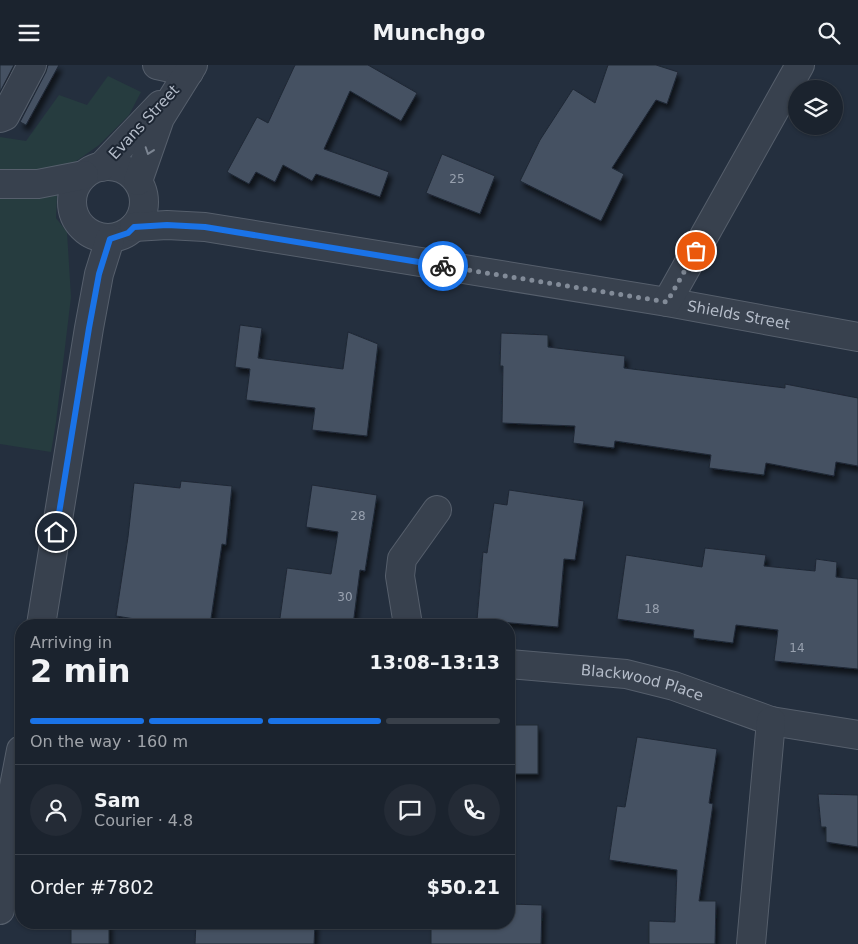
<!DOCTYPE html>
<html lang="en">
<head>
<meta charset="utf-8">
<style>
	body { margin:0; font-family:"DejaVu Sans",sans-serif; background:#242b36; color:#f1f3f6; height:100vh; display:flex; flex-direction:column; font-size:19px; white-space:nowrap }
	* { box-sizing:border-box; margin:0 }
	p { font-size:16px; color:#a0a4aa }
	.icon { flex:none; width:28px; height:28px; fill:none; stroke:currentColor; stroke-width:2; stroke-linecap:round; stroke-linejoin:round }
	.map { position:relative; flex:1; overflow:hidden }
	.panel { position:absolute; left:15px; top:554px; width:500px; height:310px; display:flex; flex-direction:column; background:#1b232e; border-radius:20px; box-shadow:0 1px 4px #0004,0 0 0 1px #39404a }
	.panel>* { flex:none }
	.buttons { position:absolute; left:788px; top:15px; display:grid; gap:10px }
	.buttons a { display:grid; place-items:center; width:55px; height:55px; border-radius:50%; background:#1b232e; box-shadow:0 1px 4px #0004,0 0 0 1px #39404a; font-size:25px }
	.pin { position:absolute; display:grid; place-items:center; width:42px; height:42px; color:#fff; margin:-21px; border:2px solid #fff; border-radius:50%; box-shadow:0 1px 5px #0007 }
	.courier { position:absolute; display:grid; place-items:center; width:50px; height:50px; margin:-25px; border:4px solid #1a73e8; border-radius:50%; background:#fff; color:#222; box-shadow:0 1px 6px #0007 }
	.summary em { font-style:normal; font-weight:700 }
	.summary div { display:flex; flex-direction:column-reverse }
	.summary { display:flex; align-items:center; justify-content:space-between; height:85px; padding:0 15px }
	h1 { font-size:32px; font-weight:700; line-height:38px }
	.bar { display:grid; grid-template-columns:repeat(4,1fr); gap:8px 5px; align-content:center; height:60px; padding:0 15px }
	.bar i { height:6px; border-radius:4px; background:#39404a }
	.bar .active { background:#1a73e8 }
	.bar p { grid-column:span 4 }
	.line { display:flex; align-items:center; gap:12px; padding:0 15px; border-top:1px solid #39404a }
	.line div { flex:1 }
	.round { display:grid; place-items:center; flex:none; width:52px; height:52px; border-radius:26px; background:#242b36 }
	header { display:flex; justify-content:space-between; align-items:center; height:65px; padding:0 15px; background:#1b232e; font-size:22px; font-weight:700 }
	.map>svg:first-child { display:block }
</style>
</head>
<body>
<header><svg class="icon" aria-label="menu" viewBox="0 0 24 24"><path d="M4 6h16M4 12h16M4 18h16"/></svg>Munchgo<svg class="icon" aria-label="search" viewBox="0 0 24 24"><circle cx="10" cy="10" r="6"/><path d="M15 15l6 6"/></svg></header>
<div class="map">
<svg width="858" height="879" viewBox="0 0 858 879">
	<defs>
		<filter id="shadow"><feDropShadow dx="3" dy="5.5" stdDeviation="2.5" flood-color="#0009"/></filter>
	</defs>
	<rect width="100%" height="100%" fill="#242f3e"/>
	<!-- green -->
	<polygon fill="#263c3f" points="108,11 141,27 129,50 99,80 68,102 63,109 57,130 56,153 67,167 71,232 56,357 51,387 0,379 0,72 26,76 59,30 87,40"/>
	<!-- building -->
	<g fill="#455162" stroke="#1f2835" filter="url(#shadow)">
		<polygon points="0,0 14,0 0,27"/>
		<polygon points="48,0 59,0 26,60 20,57 46,7"/>
		<polygon points="295,0 368,0 417,28 401,56 350,26 324,84 389,107 380,132 316,109 312,116 283,100 275,117 256,107 249,119 227,107 257,52 268,58"/>
		<polygon points="608,0 656,0 678,7 667,39 656,35 612,103 624,109 601,156 520,116 540,75 573,24 595,38"/>
		<polygon points="442,89 495,111 480,149 426,128"/>
		<polygon points="240,260 262,263 258,293 343,304 348,267 378,279 367,371 312,365 315,343 246,335 250,304 235,302"/>
		<polygon points="501,268 548,270 548,282 625,291 624,303 785,323 785,319 858,333 858,401 836,397 834,411 766,398 764,410 709,403 711,390 615,376 614,383 573,378 575,361 502,358 503,301 500,301"/>
		<polygon points="181,416 232,421 226,480 222,479 210,560 173,560 116,551 128,472 134,418 180,423"/>
		<polygon points="312,420 377,430 365,506 360,505 353,560 279,560 287,503 331,509 338,467 306,462"/>
		<polygon points="509,425 584,436 575,495 564,494 558,562 477,555 483,487 487,488 494,438 507,440"/>
		<polygon points="705,483 766,490 764,501 815,506 816,494 837,497 836,512 858,514 858,604 774,596 778,565 736,560 733,578 693,573 694,565 617,554 626,490 702,502"/>
		<rect x="509" y="660" width="29" height="49"/>
		<polygon points="637,672 717,684 709,738 713,739 699,836 716,836 715,879 649,879 649,856 675,857 677,805 609,795 617,741 625,742"/>
		<polygon points="818,729 858,730 858,782 826,777 826,762 821,762"/>
		<polygon points="509,839 542,840 541,879 431,879 431,858 509,858"/>
		<rect x="71" y="858" width="38" height="21"/>
		<polygon points="196,858 315,858 314,879 195,879"/>
	</g>
	<g fill="none" stroke-linecap="round" stroke-linejoin="round">
		<!-- minor casing -->
		<g stroke="#565f6c" stroke-width="30">
			<g id="minor">
				<polyline points="157,0 189,7"/>
				<polyline points="0,53 5,51 32,0"/>
				<circle cx="108" cy="137" r="36"/>
				<polyline points="101,102 160,40"/>
				<polyline points="138,116 160,53 193,0"/>
				<polyline points="0,119 38,119 84,110"/>
				<path id="s1" d="M134,162L167,160L205,162L667,237L858,272"/>
				<polyline points="667,237 800,0"/>
				<polyline points="41,560 89,263 99,209 110,174"/>
				<polyline points="408,560 400,511 402,494 437,445"/>
				<path id="s2" d="M509,599L626,609L674,621L771,656L858,670"/>
				<polyline points="0,845 11,737 21,685"/>
				<polyline points="751,879 771,656"/>
			</g>
		</g>
		<!-- minor -->
		<use href="#minor" stroke="#38414e" stroke-width="28"/>
	</g>
	<!-- one-way arrows -->
	<defs><path id="oneway-chevron" d="M-2-3.5L2.5 0L-2 3.5" fill="none" stroke-width="1.6" stroke-linecap="round" stroke-linejoin="round" transform="scale(1.25)"/></defs>
	<use stroke="#7c8592" href="#oneway-chevron" transform="translate(149 86) rotate(109)"/>
	<g fill="none" stroke-linecap="round" stroke-linejoin="round">
		<!-- done -->
		<polyline stroke="#828b98" stroke-width="5" stroke-dasharray="0 9" points="443,201 667,237 696,186"/>
		<!-- route -->
		<polyline stroke="#1a73e8" stroke-width="6" points="56,467 89,263 99,209 110,174 128,168 134,162 167,160 205,162 443,201"/>
	</g>
	<g text-anchor="middle" dominant-baseline="central" stroke-width="4" stroke-linejoin="round" paint-order="stroke">
		<!-- number labels -->
		<g font-size="12" fill="#98a1af">
			<text x="457" y="114">25</text>
			<text x="358" y="451">28</text>
			<text x="345" y="532">30</text>
			<text x="652" y="544">18</text>
			<text x="797" y="583">14</text>
		</g>
		<!-- street labels -->
		<g font-size="15" fill="#b4bcc9" stroke="#1d2633">
			<text transform="translate(144 57) rotate(-47)">Evans Street</text>
			<text stroke="none"><textPath href="#s1" startOffset="612">Shields Street</textPath></text>
			<text stroke="none"><textPath href="#s2" startOffset="135">Blackwood Place</textPath></text>
		</g>
	</g>
</svg>
<div class="buttons">
<a><svg class="icon" aria-label="layers" viewBox="0 0 24 24"><path d="M12 4l9 5-9 5-9-5zM3 14l9 5 9-5"/></svg></a>
</div>
<div class="pin" style="left:696px;top:186px;background:#ea580c"><svg class="icon" aria-label="bag" viewBox="0 0 24 24"><path d="M5 8h14l-1 12H6zM9 8a3 3 0 0 1 6 0"/></svg></div>
<div class="pin" style="left:56px;top:467px;background:#1f2937"><svg class="icon" aria-label="home" viewBox="0 0 24 24"><path d="M3 11l9-7 9 7M6 9v11h12V9"/></svg></div>
<div class="courier" style="left:443px;top:201px"><svg class="icon" aria-label="bike" viewBox="0 0 24 24"><circle cx="6" cy="16" r="4"/><circle cx="18" cy="16" r="4"/><path d="M6 16l4-8h5l3 8M10 8l3 8H6M13 5h3"/></svg></div>
<section class="panel">
<div class="summary"><div><h1>2 min</h1><p>Arriving in</p></div><em>13:08–13:13</em></div>
<div class="bar"><i class="active"></i><i class="active"></i><i class="active"></i><i></i><p>On the way · 160 m</p></div>
<div class="line" style="height:90px"><a class="round"><svg class="icon" aria-label="person" viewBox="0 0 24 24"><circle cx="12" cy="8" r="4"/><path d="M4 21q1-7 8-7t8 7"/></svg></a><div><b>Sam</b><p>Courier · 4.8</p></div><a class="round"><svg class="icon" aria-label="chat" viewBox="0 0 24 24"><path d="M4 5h16v11H9l-5 4z"/></svg></a><a class="round"><svg class="icon" aria-label="phone" viewBox="0 0 24 24"><path d="M5 4h4l2 5-3 2q2 4 5 5l2-3 5 2v4C11 20 4 13 5 4z"/></svg></a></div>
<div class="line" style="height:65px"><div>Order #7802</div><b>$50.21</b></div>
</section>
</div>
</body>
</html>
